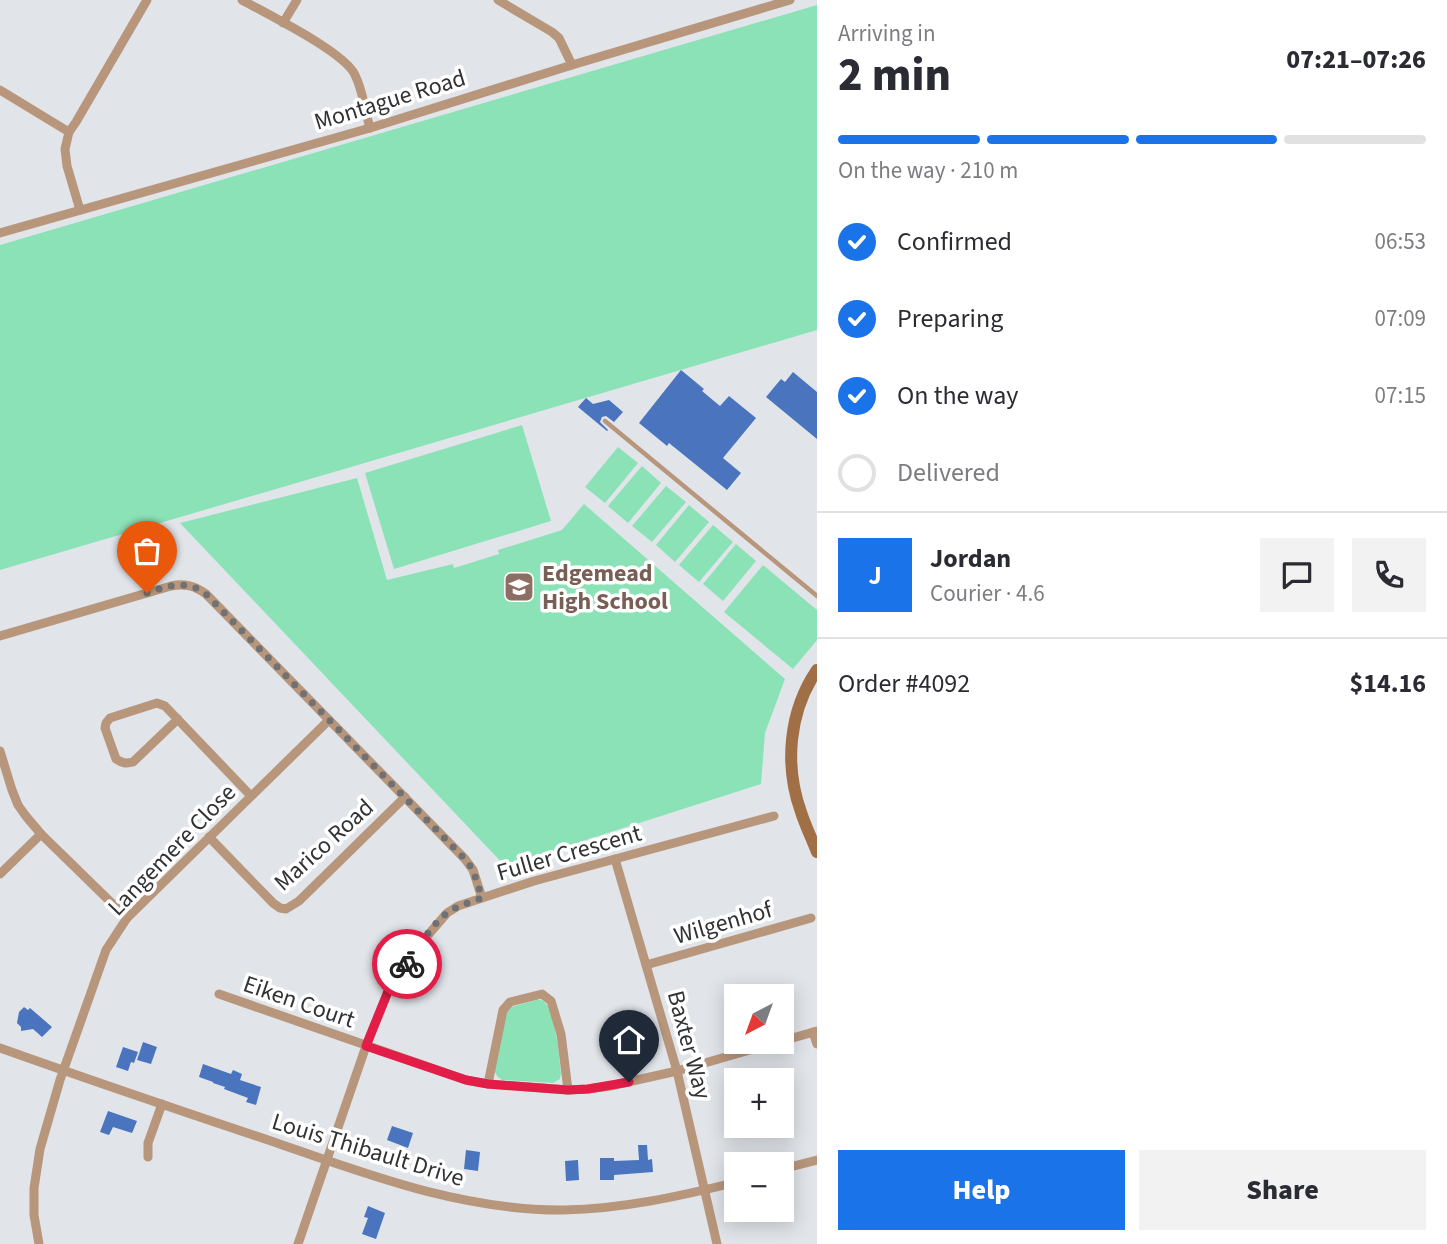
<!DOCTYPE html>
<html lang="en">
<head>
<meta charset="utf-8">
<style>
	body { margin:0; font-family:"Source Sans 3",sans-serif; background:#f2f2f3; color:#2b2b33; height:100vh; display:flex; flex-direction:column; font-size:26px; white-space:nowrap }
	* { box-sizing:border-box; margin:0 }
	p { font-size:23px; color:#7c7c81 }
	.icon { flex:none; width:38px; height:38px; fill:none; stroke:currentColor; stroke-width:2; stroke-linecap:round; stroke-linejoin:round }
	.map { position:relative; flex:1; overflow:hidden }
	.details { display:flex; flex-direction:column; background:#fff; width:630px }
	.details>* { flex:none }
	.needle { width:46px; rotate:221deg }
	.tools { position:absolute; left:724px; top:984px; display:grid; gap:14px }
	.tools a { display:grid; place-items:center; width:70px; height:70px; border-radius:0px; background:#fff; box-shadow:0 4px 18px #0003; font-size:35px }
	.pin { position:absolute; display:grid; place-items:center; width:60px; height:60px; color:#fff; margin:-72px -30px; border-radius:50% 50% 50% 0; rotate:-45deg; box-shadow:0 0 7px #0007 }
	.pin .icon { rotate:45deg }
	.courier { position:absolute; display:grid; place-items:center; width:70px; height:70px; margin:-35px; border:5px solid #e11d48; border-radius:50%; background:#fff; color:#222; box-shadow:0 2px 9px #0007 }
	.summary em { font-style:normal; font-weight:800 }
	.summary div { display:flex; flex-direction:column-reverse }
	.summary { display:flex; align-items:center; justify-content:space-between; height:119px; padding:0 21px }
	h1 { font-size:46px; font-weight:800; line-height:52px }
	.bar { display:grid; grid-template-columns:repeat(4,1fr); gap:10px 7px; align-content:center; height:84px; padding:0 21px }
	.bar i { height:9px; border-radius:5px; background:#e1e1e2 }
	.bar .selected { background:#1a73e8 }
	.bar p { grid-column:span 4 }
	.line { display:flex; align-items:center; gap:18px; padding:0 21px; border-top:2px solid #e1e1e2 }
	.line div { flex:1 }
	.round { display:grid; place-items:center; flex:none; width:74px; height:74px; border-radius:0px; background:#f2f2f3 }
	ol { padding:0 21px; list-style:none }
	li { display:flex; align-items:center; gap:21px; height:77px }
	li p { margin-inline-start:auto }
	li .icon { padding:7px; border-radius:50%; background:#1a73e8; color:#fff; stroke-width:4 }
	li:last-child { color:#7c7c81 }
	li i { width:38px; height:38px; border:4px solid #e1e1e2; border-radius:50% }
	.primary-button { display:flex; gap:14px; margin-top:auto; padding:14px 21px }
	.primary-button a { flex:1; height:80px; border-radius:0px; background:#1a73e8; color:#fff; font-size:28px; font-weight:800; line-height:80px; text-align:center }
	.primary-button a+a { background:#f2f2f3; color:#2b2b33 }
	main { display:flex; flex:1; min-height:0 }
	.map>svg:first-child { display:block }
</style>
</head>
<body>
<main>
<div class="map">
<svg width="817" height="1244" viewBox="0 0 817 1244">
	<rect width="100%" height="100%" fill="#e1e5ea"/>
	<!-- green -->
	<g fill="#8ce2b7">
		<polygon points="817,5 817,330 0,570 0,245"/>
		<polygon points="522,425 551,521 394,569 365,473"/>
		<polygon points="618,447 638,463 605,503 585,487"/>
		<polygon points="642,466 661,483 628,523 608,506"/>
		<polygon points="357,478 387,580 453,564 454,568 499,554 498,550 562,530 584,504 785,679 765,733 761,784 505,866 180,523"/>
		<polygon points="666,486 686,502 652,542 632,526"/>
		<polygon points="689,505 709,522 675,562 656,545"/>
		<polygon points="713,525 733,542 699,582 679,565"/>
		<polygon points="736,544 756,561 723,601 703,584"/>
		<polygon points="763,565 817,610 817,640 793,669 724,612"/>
		<path d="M536,1000C541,1000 543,999 546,1004C556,1015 559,1057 561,1073L560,1079L553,1083L502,1080L497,1076L494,1070L506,1012L511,1007Z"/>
	</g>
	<!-- building -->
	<g fill="#4a74bd">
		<polygon points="681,370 704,389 702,391 720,406 729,396 756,418 723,458 741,473 727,490 669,443 667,446 639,423"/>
		<polygon points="793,372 817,392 817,439 766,397 781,379 785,382"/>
		<polygon points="586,398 593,404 609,400 623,412 614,422 606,416 602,417 600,422 608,430 607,431 578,407"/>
		<polygon points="24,1007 28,1010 30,1008 52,1027 42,1037 33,1029 21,1031 21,1027 17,1023 19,1012"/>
		<polygon points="143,1042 157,1047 151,1064 137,1060"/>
		<polygon points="123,1047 138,1052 134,1063 131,1062 128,1071 116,1067"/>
		<polygon points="203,1064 231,1074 233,1070 242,1074 240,1080 261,1087 256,1105 246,1102 248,1098 224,1089 225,1087 213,1083 213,1082 199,1077"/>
		<polygon points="108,1111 137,1121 132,1133 113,1127 109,1135 100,1132"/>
		<polygon points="392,1126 413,1133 408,1148 387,1140"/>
		<polygon points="638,1145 647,1145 648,1160 652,1159 653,1172 614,1175 614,1180 600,1180 600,1158 614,1158 614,1161 639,1160"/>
		<polygon points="466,1150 480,1152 478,1171 464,1169"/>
		<polygon points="578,1160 579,1180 566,1181 565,1161"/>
		<polygon points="368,1206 385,1213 376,1239 362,1234 368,1218 364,1217"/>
	</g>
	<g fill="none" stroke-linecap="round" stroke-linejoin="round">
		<!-- lane -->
		<polyline stroke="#b8967b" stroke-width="4.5" points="605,421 817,596"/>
		<!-- street -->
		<g stroke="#b8967b" stroke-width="9">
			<path d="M242,0C267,14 345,52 355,75C363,91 365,111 370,128"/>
			<polyline points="498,0 552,32 559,38 572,65"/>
			<polyline points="283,23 297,0"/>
			<polyline points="0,90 69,132 65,149 67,166 80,210"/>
			<polyline points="69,132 76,122 147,0"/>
			<polyline points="0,233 370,128 572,65 790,0"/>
			<path d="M0,636L171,586C185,583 195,586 206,594L465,859L473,870L482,898"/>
			<path d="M178,719L133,762C126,764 122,763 116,759L105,728L106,723L110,718L157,703L165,706L251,796"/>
			<polyline points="0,751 12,790 18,805 25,815 41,834 127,918"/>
			<polyline points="209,837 273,903 280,908 286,909 299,901 405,797"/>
			<polyline points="615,859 677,1071 717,1244"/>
			<polyline points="0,874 41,834"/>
			<polyline points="646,965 811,918"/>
			<polyline points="219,994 466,1080 488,1084 568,1090 588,1089 610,1086 677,1071 781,1041"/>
			<polyline points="813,1032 817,1044"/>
			<polyline points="782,1041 817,1031"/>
			<path d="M0,1048C90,1080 181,1111 271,1141C366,1174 462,1211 564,1210C622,1209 681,1196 737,1182"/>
			<polyline points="488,1084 503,1010 510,1002 542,994 551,1001 561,1034 568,1090"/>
			<polyline points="148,1157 148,1143 162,1104"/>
			<polyline points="782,1169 817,1160"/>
			<polyline points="39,1244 34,1215 34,1188 40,1149 60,1080 106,950 127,918 329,720"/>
			<polyline points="298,1244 366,1046 389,989 428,935 447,913 458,906 482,898 534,881 774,816"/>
		</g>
		<!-- secondary -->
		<path stroke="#a06f46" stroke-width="12" d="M817,670C789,711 784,765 801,812C805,825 812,839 817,852"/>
	</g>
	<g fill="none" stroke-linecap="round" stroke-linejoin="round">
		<!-- done -->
		<path stroke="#6f7174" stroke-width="7" stroke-dasharray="0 12.6" d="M147,593C168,586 186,579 206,594L465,859L473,870L482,898C471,902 460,905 450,911C433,922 418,948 407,964"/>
		<!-- route -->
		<polyline stroke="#e11d48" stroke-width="9" points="407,964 389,989 366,1046 466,1080 488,1084 568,1090 588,1089 629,1082"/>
	</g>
	<!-- icons -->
	<defs>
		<g id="school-square" transform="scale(1.575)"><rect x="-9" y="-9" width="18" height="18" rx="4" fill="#8d6e63" stroke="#fff"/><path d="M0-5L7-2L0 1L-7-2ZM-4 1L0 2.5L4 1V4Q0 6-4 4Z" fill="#fff"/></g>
	</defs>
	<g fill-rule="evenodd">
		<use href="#school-square" x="519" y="587"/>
	</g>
	<g text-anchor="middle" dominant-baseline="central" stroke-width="7" stroke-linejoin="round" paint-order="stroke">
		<!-- street labels -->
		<g font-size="24" fill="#313234" stroke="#fff">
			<text transform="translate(390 100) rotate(-17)">Montague Road</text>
			<text transform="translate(324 845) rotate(-42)">Marico Road</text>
			<text transform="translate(172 850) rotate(-46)">Langemere Close</text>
			<text transform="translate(569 853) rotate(-16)">Fuller Crescent</text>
			<text transform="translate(723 923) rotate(-16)">Wilgenhof</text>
			<text transform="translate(299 1002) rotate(19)">Eiken Court</text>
			<text transform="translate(689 1045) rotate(75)">Baxter Way</text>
			<text transform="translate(368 1150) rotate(17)">Louis Thibault Drive</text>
		</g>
		<!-- education labels -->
		<g font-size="24" font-weight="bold" fill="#785e54" stroke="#fff" text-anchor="start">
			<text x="542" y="573">Edgemead<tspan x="542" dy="28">High School</tspan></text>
		</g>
	</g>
</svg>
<div class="tools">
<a><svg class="needle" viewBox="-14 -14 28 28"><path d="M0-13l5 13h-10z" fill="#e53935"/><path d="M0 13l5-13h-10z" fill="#7c7c81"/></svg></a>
<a>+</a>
<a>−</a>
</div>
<div class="pin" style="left:147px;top:593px;background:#ea580c"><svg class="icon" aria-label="bag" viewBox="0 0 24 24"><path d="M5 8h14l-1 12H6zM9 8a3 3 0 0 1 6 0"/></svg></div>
<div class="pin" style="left:629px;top:1082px;background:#1f2937"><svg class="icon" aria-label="home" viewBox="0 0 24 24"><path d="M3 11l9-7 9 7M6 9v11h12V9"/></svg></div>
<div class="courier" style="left:407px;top:964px"><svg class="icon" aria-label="bike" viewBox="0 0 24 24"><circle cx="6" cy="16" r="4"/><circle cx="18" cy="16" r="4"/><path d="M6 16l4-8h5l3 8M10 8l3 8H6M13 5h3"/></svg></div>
</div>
<section class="details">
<div class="summary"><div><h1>2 min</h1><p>Arriving in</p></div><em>07:21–07:26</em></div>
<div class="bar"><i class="selected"></i><i class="selected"></i><i class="selected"></i><i></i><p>On the way · 210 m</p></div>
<ol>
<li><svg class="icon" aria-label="check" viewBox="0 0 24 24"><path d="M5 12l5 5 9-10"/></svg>Confirmed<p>06:53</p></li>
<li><svg class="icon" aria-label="check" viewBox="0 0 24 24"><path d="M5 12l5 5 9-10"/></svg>Preparing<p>07:09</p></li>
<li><svg class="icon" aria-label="check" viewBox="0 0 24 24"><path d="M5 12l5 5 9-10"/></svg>On the way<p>07:15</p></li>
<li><i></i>Delivered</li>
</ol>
<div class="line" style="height:126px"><b class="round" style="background:#1a73e8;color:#fff">J</b><div><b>Jordan</b><p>Courier · 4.6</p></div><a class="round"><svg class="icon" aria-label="chat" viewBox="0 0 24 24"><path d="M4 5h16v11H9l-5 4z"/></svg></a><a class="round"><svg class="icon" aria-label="phone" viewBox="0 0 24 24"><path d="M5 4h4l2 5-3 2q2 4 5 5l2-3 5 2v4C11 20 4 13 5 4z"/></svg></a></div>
<div class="line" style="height:91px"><div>Order #4092</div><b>$14.16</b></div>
<div class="primary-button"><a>Help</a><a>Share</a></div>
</section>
</main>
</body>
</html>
